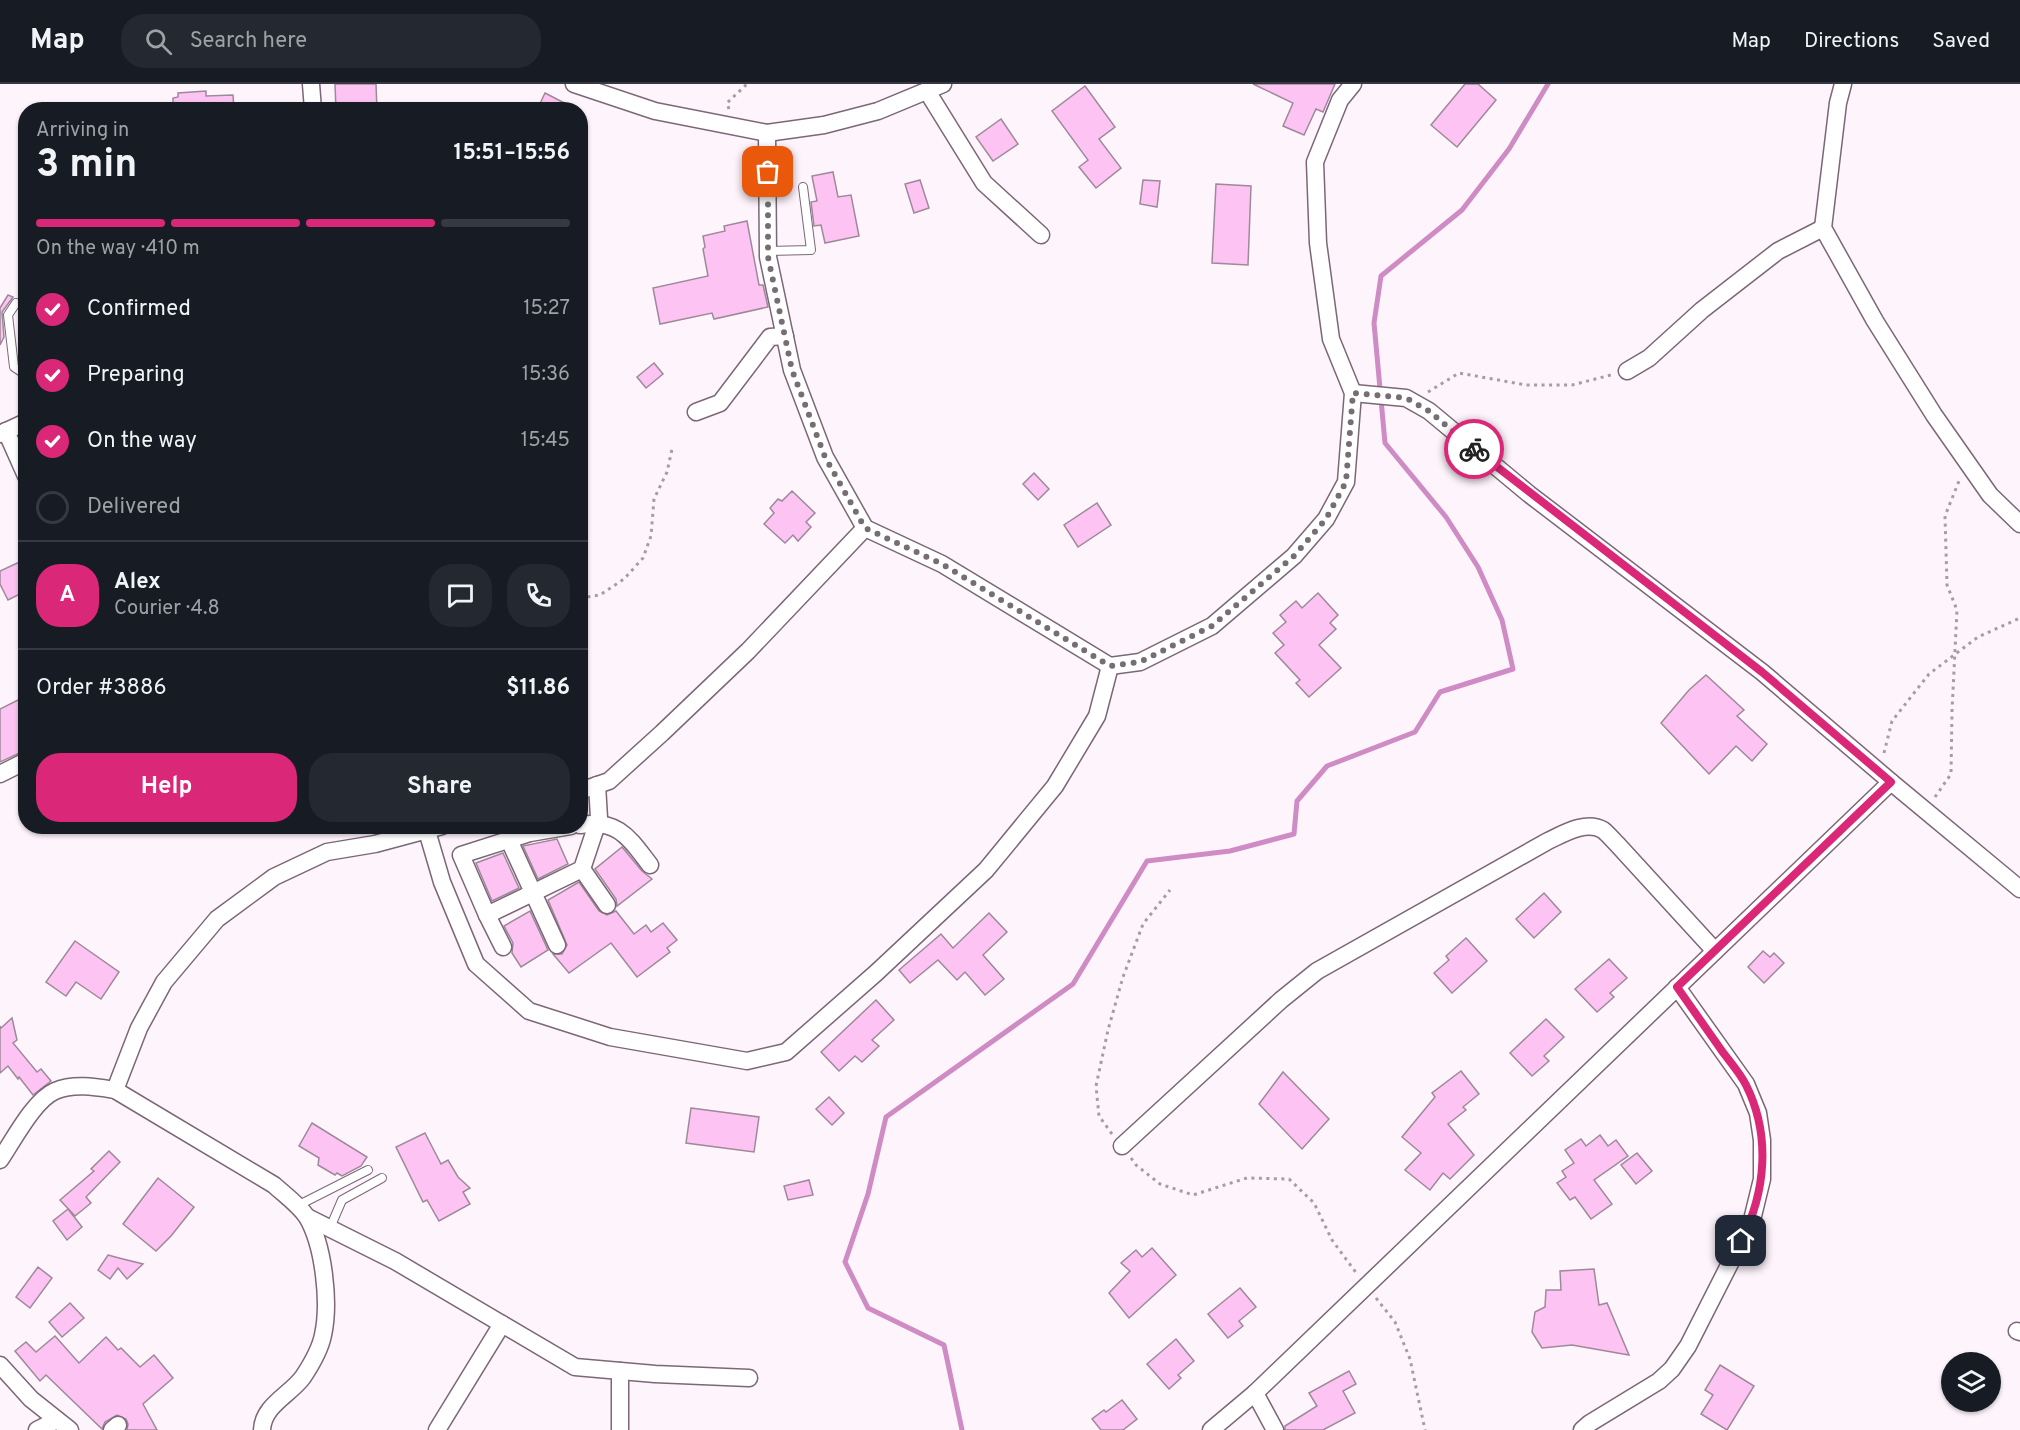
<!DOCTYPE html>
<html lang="en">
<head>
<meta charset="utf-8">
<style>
	body { margin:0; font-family:Overpass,sans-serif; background:#242831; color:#f1f3f6; height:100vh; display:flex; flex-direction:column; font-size:22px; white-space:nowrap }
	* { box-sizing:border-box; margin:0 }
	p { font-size:20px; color:#9ea1a6 }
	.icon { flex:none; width:33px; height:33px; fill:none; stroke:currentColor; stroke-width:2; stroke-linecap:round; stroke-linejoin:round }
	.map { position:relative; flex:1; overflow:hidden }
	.side { position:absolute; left:18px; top:18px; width:570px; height:732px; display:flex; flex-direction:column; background:#171b24; border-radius:24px; box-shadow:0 2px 4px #0004 }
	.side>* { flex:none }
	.controls { position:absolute; left:1941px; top:1268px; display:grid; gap:12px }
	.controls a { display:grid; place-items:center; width:60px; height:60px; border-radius:50%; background:#171b24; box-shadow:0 2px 4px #0004; font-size:30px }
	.pin { position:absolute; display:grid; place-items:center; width:51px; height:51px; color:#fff; margin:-26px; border-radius:12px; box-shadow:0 3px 9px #0006 }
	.courier { position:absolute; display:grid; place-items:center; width:60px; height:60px; margin:-30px; border:4px solid #db2777; border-radius:50%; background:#fff; color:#222; box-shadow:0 2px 8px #0007 }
	.overview em { font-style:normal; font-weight:700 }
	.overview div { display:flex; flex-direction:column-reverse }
	.overview { display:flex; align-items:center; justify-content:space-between; height:102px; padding:0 18px }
	h1 { font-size:39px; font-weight:700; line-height:45px }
	.bar { display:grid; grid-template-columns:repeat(4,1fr); gap:9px 6px; align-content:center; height:72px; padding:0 18px }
	.bar i { height:8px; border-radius:4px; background:#363941 }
	.bar .current { background:#db2777 }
	.bar p { grid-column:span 4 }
	.line { display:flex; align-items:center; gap:15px; padding:0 18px; border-top:2px solid #363941 }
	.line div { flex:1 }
	.round { display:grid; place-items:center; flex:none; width:63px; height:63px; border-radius:24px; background:#242831 }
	ol { padding:0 18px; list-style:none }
	li { display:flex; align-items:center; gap:18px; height:66px }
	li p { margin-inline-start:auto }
	li .icon { padding:6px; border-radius:50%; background:#db2777; color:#fff; stroke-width:4 }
	li:last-child { color:#9ea1a6 }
	li i { width:33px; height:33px; border:3px solid #363941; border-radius:50% }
	.primary-button { display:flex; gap:12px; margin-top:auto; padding:12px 18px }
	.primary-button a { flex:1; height:69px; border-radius:24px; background:#db2777; color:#fff; font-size:24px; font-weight:700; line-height:69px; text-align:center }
	.primary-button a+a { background:#242831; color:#f1f3f6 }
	header { display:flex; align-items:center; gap:36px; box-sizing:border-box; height:84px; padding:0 30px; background:#171b24; border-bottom:2px solid #363941 }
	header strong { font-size:28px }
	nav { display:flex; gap:33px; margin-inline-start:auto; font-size:21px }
	.search { width:420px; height:54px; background:#242831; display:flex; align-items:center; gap:15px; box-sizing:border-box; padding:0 21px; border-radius:24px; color:#9ea1a6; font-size:22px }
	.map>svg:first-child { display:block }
</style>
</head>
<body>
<header>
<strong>Map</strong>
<div class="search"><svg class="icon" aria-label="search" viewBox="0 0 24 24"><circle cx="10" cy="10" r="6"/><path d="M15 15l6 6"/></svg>Search here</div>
<nav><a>Map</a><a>Directions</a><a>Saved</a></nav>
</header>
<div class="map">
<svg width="2020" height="1346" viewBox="0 0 2020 1346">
	<rect width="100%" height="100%" fill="#fef4fc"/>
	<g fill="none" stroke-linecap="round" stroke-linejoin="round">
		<!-- stream -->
		<polyline stroke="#cf8bc4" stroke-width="5" points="962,1346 944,1261 868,1224 845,1178 868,1110 886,1033 1073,900 1147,777 1230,767 1294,750 1297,717 1327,682 1415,648 1440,608 1513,585 1502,536 1478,483 1446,433 1385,359 1374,239 1381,192 1462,126 1509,65 1548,0"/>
	</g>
	<!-- building -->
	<g fill="#fdc4f3" stroke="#9e899a" stroke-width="1.5">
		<polygon points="335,0 376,0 377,26 336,26"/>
		<polygon points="1253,0 1335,0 1323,28 1316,25 1304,51 1283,42 1293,19"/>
		<polygon points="1465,0 1478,0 1496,16 1457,63 1431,41"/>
		<polygon points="1085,2 1115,43 1099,55 1121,84 1096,104 1079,83 1088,76 1052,27"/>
		<polygon points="206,7 206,12 233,11 234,26 173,26 173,14 178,13 178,9"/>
		<polygon points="545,9 578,26 537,26"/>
		<polygon points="1001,35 1018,60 993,77 976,53"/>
		<polygon points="833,88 838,113 851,111 859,152 825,159 821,141 814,142 811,118 817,117 812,92"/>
		<polygon points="920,96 929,124 914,129 905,100"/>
		<polygon points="1143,96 1160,97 1157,123 1140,120"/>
		<polygon points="1216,100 1251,102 1248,181 1212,179"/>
		<polygon points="747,137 759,201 763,201 768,223 714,235 712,229 660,240 653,204 708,192 703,165 705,163 703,152 725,147 724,142"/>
		<polygon points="8,211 13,213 2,228 4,253 0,261 0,224"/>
		<polygon points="654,279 663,290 646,304 637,293"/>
		<polygon points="1034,389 1049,405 1038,416 1023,400"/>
		<polygon points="792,407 815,429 806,438 811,443 798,457 793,451 785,459 764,440 774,429 770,424 778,415 782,417"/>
		<polygon points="1097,419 1111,441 1078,463 1064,441"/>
		<polygon points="26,475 26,507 8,516 0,500 0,487"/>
		<polygon points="1318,509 1338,531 1330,539 1336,545 1319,561 1341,584 1309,613 1296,599 1300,596 1275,569 1284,561 1273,549 1286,538 1280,531 1296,517 1302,524"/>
		<polygon points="1706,591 1744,626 1737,632 1767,660 1752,677 1736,662 1709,690 1661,639 1689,606"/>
		<polygon points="26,612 26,666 0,678 0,625"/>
		<polygon points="557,755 568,780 538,795 523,762"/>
		<polygon points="622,763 642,787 652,795 617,822 616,815 595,785"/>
		<polygon points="503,769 519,804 492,817 476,779"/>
		<polygon points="579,798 599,827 607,831 616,827 634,850 646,841 651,848 663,839 677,856 667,864 670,868 637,893 611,859 569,889 553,870 562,870 567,861 548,816"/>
		<polygon points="1544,809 1561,828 1534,854 1516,835"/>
		<polygon points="530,827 548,866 521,883 512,869 513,859 504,842"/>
		<polygon points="989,829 1007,848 983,871 1004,895 985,911 965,888 957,896 938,876 910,899 899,886 941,850 953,864"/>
		<polygon points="1466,854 1487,877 1452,909 1434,889 1449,876 1446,872"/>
		<polygon points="75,857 119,888 101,915 76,898 66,912 46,898"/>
		<polygon points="1763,867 1770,873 1774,869 1784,879 1764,899 1748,883"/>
		<polygon points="1609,875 1627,894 1610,909 1614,913 1597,928 1575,905"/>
		<polygon points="876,916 894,936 872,956 879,962 862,978 855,972 839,987 821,968"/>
		<polygon points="12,934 17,956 13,959 37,988 41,985 51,997 33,1011 19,993 18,995 8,982 0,989 0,942 1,944"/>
		<polygon points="1546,935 1564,953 1544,972 1549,977 1532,992 1510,969"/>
		<polygon points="1461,987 1479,1010 1463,1023 1466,1026 1448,1040 1474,1071 1450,1095 1443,1089 1430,1106 1405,1086 1421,1069 1402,1053 1435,1013 1432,1009"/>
		<polygon points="1283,988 1329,1035 1302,1065 1259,1020"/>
		<polygon points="829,1013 844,1029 832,1041 816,1025"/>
		<polygon points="691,1024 759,1033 754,1068 686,1059"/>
		<polygon points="312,1039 367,1073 361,1082 342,1092 337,1089 335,1091 318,1081 319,1074 299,1062"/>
		<polygon points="425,1049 441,1080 448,1076 458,1093 470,1104 463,1108 470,1120 439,1137 427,1116 423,1118 396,1063"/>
		<polygon points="1600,1051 1608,1062 1616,1056 1628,1072 1594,1096 1612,1120 1591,1135 1575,1113 1570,1116 1557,1099 1566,1093 1562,1087 1574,1079 1565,1066 1581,1055 1586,1062"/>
		<polygon points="109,1067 120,1078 86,1113 91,1119 75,1132 60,1116 94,1087 91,1085"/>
		<polygon points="1637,1069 1652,1087 1636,1100 1621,1081"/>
		<polygon points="158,1094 194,1123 171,1152 156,1167 123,1140"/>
		<polygon points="809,1096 813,1111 788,1116 784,1102"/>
		<polygon points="68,1125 82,1143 67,1156 53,1137"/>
		<polygon points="1152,1164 1176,1191 1129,1234 1109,1209 1130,1187 1121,1179 1136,1166 1142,1173"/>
		<polygon points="108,1171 119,1174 143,1180 127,1195 118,1184 110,1195 98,1186"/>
		<polygon points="38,1183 52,1194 30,1224 16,1213"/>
		<polygon points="1594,1185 1599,1221 1607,1219 1629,1271 1572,1261 1542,1264 1532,1248 1535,1228 1545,1223 1546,1206 1561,1206 1560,1187"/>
		<polygon points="1240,1204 1256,1223 1239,1237 1243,1242 1228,1254 1208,1230"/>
		<polygon points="70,1219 84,1234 62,1253 49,1238"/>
		<polygon points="55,1252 79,1279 106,1253 118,1266 121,1264 140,1283 154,1271 173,1294 143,1320 157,1346 127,1346 128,1340 126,1335 117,1331 105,1338 102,1345 46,1291 40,1297 15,1267 26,1258 36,1268"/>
		<polygon points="1176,1255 1194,1277 1178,1291 1181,1294 1169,1305 1147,1280"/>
		<polygon points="1720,1281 1754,1302 1727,1346 1701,1330 1713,1311 1705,1306"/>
		<polygon points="1349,1287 1356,1300 1343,1307 1355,1329 1323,1346 1285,1346 1285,1342 1317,1322 1309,1309"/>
		<polygon points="1122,1316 1137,1335 1123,1346 1101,1346 1092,1335 1104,1326 1106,1328"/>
	</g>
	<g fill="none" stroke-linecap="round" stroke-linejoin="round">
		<!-- service casing -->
		<g stroke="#7b6777" stroke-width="10">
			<g id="service">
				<polyline points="768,167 811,166 803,103"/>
				<polyline points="16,219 8,231 14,283 26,291"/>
				<polyline points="297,1122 368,1086"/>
				<polyline points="330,1144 342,1116 382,1094"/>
			</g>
		</g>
		<!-- minor casing -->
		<g stroke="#7b6777" stroke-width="19">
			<g id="minor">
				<polyline points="311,0 313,26"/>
				<polyline points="574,0 655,27 767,49 824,41 878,27 943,0"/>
				<polyline points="1843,0 1838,19 1823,144 1875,237 1934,331 1990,411 2020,440"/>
				<polyline points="927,7 984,99 1041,151"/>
				<polyline points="767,49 768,173 792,286 825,373 865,444 942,480 1110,582 1140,578 1212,542 1294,472 1326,435 1346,398 1353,309 1331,255 1318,159 1315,78 1340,16 1353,0"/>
				<polyline points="1627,287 1649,274 1702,226 1778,167 1823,144"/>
				<polyline points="1353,309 1406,314 1429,327 1529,410 1762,588 1891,698 2020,805"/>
				<polyline points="696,328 720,319 770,253 785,252"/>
				<polyline points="6,347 26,392"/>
				<polyline points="0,350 26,338"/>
				<polyline points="0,690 26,677"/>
				<polyline points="580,707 609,697 662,649 748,567 865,444"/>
				<path d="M580,741C619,735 629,754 650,781"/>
				<polyline points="428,742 427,747 442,798 476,880 529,927 610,953 747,977 786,968 876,889 986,786 1055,702 1097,632 1110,582"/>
				<polyline points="509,756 557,861"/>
				<polyline points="582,785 607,821"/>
				<polyline points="487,831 582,785 599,734 597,701"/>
				<polyline points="503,863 487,831 461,771 530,749 571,742"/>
				<polyline points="115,1006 139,944 164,898 217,835 274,793 327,768 375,760 442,742"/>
				<path d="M1122,1062L1281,916L1317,887L1548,757C1563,750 1586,736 1603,746C1608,750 1613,756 1617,760L1715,867"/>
				<path d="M0,1076C13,1057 34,1016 55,1007C74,999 96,1003 115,1006L274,1101C285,1111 299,1121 307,1133C324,1162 330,1219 323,1251C320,1266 311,1281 303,1293C290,1311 263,1321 262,1346"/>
				<polyline points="307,1133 395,1177 575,1283 655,1290 749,1294"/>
				<polyline points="2017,1247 2020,1248"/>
				<polyline points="0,1281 31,1315 70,1346"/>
				<polyline points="620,1287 620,1346"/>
				<polyline points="1255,1309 1275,1346"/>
				<polyline points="37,1346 57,1336"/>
				<polyline points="112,1346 118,1341"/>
				<polyline points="437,1346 502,1240"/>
				<polyline points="1211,1346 1255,1309 1891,698"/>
				<polyline points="1582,1346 1590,1339 1659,1297 1672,1285 1688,1262 1752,1136 1762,1095 1762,1056 1758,1029 1746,1000 1677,903"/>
			</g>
		</g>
		<!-- path -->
		<g stroke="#a69da4" stroke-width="3" stroke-dasharray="3 4.5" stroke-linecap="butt">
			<polyline points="729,25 727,19 747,0"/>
			<polyline points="1428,308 1459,289 1526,301 1572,301 1611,291"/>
			<polyline points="580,514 600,511 624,495 643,474 651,452 654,415 667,388 672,365"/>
			<polyline points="1884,669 1892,637 1929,590 1978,553 2020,534"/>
			<polyline points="1935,713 1951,690 1952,627 1957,526 1947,501 1945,432 1959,397"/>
			<polyline points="1112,1050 1099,1032 1096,1002 1108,946 1123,893 1143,840 1170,806"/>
			<polyline points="1131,1074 1136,1081 1160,1100 1193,1111 1247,1094 1289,1095 1314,1119 1332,1156 1357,1190"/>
			<polyline points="1376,1214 1395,1238 1410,1275 1425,1346"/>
		</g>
		<!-- service -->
		<use href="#service" stroke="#fff" stroke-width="8"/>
		<!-- minor -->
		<use href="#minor" stroke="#fff" stroke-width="16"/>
	</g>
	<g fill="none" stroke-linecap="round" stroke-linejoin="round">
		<!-- done -->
		<polyline stroke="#766d75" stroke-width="6" stroke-dasharray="0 10.8" points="768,88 768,173 792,286 825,373 865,444 942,480 1110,582 1140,578 1212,542 1294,472 1326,435 1346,398 1353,309 1406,314 1429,327 1474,365"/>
		<!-- route -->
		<path stroke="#db2777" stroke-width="8" d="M1474,365L1762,588L1891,698L1677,903C1692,924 1707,946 1722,967C1730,978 1740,989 1746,1001C1771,1051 1766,1108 1741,1157"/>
	</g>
</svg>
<div class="controls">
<a><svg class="icon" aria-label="layers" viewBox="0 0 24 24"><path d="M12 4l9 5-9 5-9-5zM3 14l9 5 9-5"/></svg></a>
</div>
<div class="pin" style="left:768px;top:88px;background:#ea580c"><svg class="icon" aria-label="bag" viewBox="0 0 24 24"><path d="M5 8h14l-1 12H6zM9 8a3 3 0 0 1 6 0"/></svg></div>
<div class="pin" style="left:1741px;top:1157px;background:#1f2937"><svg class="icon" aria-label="home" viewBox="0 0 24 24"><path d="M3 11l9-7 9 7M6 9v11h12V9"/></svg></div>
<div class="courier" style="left:1474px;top:365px"><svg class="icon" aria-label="bike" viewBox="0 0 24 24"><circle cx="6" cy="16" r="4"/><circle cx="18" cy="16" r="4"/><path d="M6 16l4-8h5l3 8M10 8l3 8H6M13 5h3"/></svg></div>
<section class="side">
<div class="overview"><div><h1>3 min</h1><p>Arriving in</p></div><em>15:51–15:56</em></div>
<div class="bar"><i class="current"></i><i class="current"></i><i class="current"></i><i></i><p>On the way · 410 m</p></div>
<ol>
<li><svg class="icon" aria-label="check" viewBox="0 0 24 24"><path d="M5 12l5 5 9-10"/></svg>Confirmed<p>15:27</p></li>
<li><svg class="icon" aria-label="check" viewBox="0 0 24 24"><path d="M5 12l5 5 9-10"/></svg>Preparing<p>15:36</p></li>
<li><svg class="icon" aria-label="check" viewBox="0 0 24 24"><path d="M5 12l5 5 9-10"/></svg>On the way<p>15:45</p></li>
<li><i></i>Delivered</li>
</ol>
<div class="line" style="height:108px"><b class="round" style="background:#db2777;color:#fff">A</b><div><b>Alex</b><p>Courier · 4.8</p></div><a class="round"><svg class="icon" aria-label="chat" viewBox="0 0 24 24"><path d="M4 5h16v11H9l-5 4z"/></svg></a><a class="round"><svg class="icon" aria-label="phone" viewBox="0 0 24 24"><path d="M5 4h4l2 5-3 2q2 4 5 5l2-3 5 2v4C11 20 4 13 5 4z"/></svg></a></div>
<div class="line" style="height:78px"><div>Order #3886</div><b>$11.86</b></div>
<div class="primary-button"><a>Help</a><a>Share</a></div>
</section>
</div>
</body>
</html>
